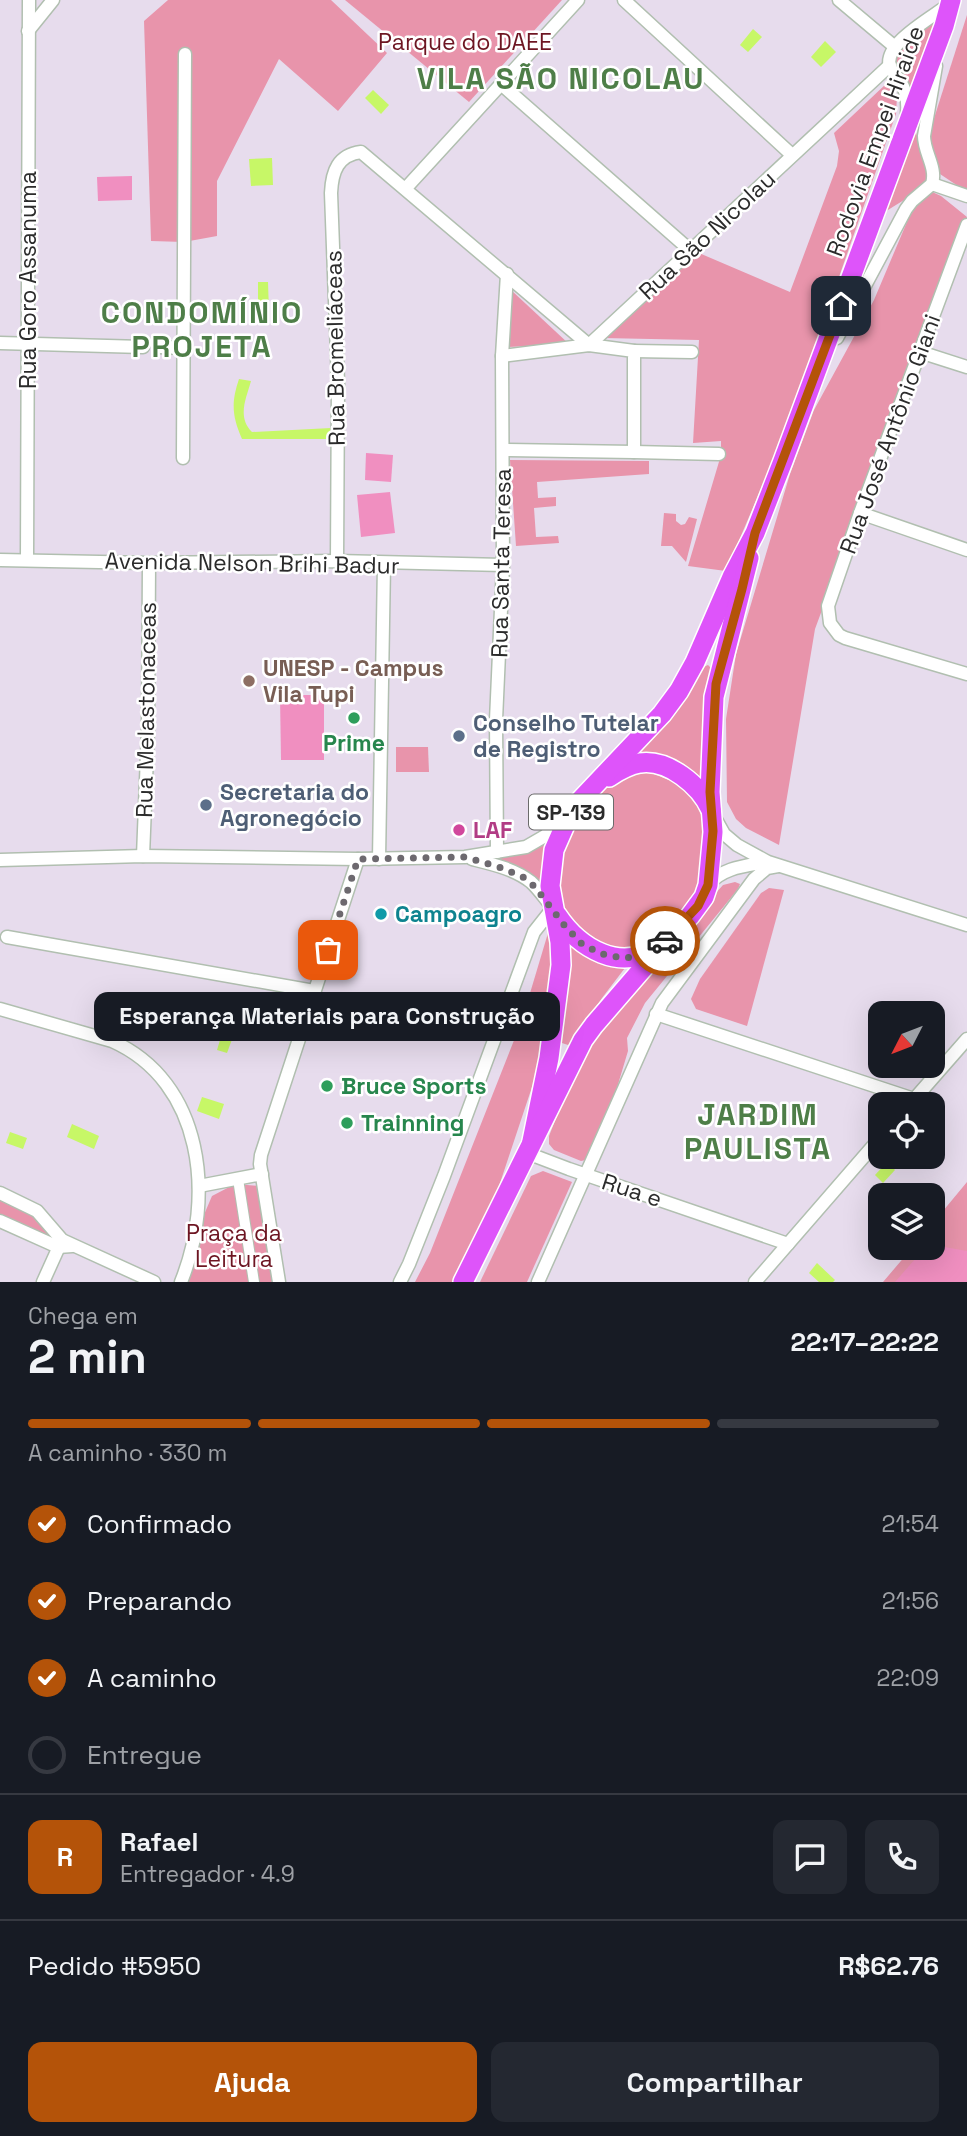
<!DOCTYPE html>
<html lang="pt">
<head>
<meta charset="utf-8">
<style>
	body { margin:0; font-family:"Space Grotesk",sans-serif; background:#242831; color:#f1f3f6; height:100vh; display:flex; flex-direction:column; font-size:26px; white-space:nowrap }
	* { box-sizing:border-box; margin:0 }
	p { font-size:23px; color:#9ea1a6 }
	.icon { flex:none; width:38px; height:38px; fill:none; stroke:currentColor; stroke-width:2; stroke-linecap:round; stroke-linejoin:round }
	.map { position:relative; height:1282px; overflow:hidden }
	.details { display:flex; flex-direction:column; background:#171b24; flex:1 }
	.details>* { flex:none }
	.needle { width:46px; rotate:228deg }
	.controls { position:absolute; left:868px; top:1001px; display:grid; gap:14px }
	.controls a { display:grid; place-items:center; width:77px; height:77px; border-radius:14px; background:#171b24; box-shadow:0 7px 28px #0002; font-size:35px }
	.pin { position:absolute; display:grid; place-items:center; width:60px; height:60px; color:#fff; margin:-30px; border-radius:14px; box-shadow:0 4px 10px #0006 }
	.courier { position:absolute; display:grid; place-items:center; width:70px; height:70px; margin:-35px; border:5px solid #b45309; border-radius:50%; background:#fff; color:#222; box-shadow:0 2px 9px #0007 }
	.bubble { position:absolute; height:49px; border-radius:14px; background:#171b24; box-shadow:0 7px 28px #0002; font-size:23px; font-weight:600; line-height:49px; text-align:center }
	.head em { font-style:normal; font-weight:600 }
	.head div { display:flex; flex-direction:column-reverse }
	.head { display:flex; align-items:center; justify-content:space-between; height:119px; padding:0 28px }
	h1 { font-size:46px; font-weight:600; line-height:52px }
	.bar { display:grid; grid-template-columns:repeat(4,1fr); gap:10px 7px; align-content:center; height:84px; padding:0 28px }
	.bar i { height:9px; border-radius:5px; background:#363941 }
	.bar .on { background:#b45309 }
	.bar p { grid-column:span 4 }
	.line { display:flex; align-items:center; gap:18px; padding:0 28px; border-top:2px solid #363941 }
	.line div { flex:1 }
	.round { display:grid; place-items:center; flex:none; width:74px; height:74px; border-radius:14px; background:#242831 }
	ol { padding:0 28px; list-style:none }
	li { display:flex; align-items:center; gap:21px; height:77px }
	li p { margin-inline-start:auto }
	li .icon { padding:7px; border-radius:50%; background:#b45309; color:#fff; stroke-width:4 }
	li:last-child { color:#9ea1a6 }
	li i { width:38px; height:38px; border:4px solid #363941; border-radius:50% }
	.action { display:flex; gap:14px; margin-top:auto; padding:14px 28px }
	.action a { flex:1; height:80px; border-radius:14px; background:#b45309; color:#fff; font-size:28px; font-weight:600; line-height:80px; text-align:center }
	.action a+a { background:#242831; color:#f1f3f6 }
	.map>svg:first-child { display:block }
</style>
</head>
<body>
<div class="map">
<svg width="967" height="1282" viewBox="0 0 967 1282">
	<rect width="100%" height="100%" fill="#e7dced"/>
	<!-- green -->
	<g fill="#e894ab">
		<polygon points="168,0 331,0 387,53 338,111 279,59 217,181 217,236 184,242 151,241 144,21"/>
		<polygon points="345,0 562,0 469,102"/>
		<polygon points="967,15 967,192 937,172 929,140 929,134"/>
		<polygon points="938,17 912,99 892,63 891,49"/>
		<polygon points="887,83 897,96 896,114 783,437 726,571 688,566 721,455 721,441 693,443 699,340 603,338 699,253 790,292 837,166 839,151 834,133"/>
		<polygon points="914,126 930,178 917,192 883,213"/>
		<polygon points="930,191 941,196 967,217 815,629 779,845 746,828 736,819 727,802 726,719 736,654 790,474 814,410 874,300 915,203"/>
		<polygon points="511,290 569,344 506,347"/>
		<polygon points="510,460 649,461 649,474 537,482 538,498 556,497 556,506 534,508 536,537 558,536 559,543 516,546"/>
		<polygon points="664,513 676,514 676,521 681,525 685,524 689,517 697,519 686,562 672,546 661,546"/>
		<polygon points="708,665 713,670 702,783 633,756 701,668"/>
		<polygon points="396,747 428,747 429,772 396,772"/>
		<polygon points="649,772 679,784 694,798 705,818 702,883 685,911 652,942 633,949 604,947 568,919 560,902 560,869 564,849 577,814 602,790 631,774"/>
		<polygon points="556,830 542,871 541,886 483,859"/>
		<polygon points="735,882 740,884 738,889 645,1003 627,1038 628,1051 598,1151 586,1160 581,1161 554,1150 549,1144 549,1136 576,1068 587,1044 674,940 723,885"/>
		<polygon points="769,888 784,890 747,1026 696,1009 691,999 700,979 761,893"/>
		<polygon points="548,933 553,948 544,1040 536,1075 496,1195 456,1282 415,1282 430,1253 522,1020"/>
		<path d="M569,939C587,961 600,967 628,964L602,998L572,1043L568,1045L562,1043L560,1039L569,982Z"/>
		<polygon points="543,1171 572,1182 527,1282 480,1282 531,1176"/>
		<polygon points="967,1182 967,1282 883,1282 912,1248 933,1248 933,1223"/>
		<polygon points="235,1184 260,1186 275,1282 188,1282 199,1245 203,1217 212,1196"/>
		<polygon points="0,1196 29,1210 48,1232 45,1237 0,1217"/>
	</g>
	<!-- pitch -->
	<g fill="#f08fc0">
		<polygon points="132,176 132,200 98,201 97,177"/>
		<polygon points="366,453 393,455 391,482 365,480"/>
		<polygon points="390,492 395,533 361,537 357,495"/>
		<polygon points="280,695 324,695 324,760 281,760"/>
		<polygon points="933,1245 967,1251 967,1282 895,1282 915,1259 928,1248 933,1248"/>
	</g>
	<!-- water -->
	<g fill="#c7f767">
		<polygon points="753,29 762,37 748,52 740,45"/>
		<polygon points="825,41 836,52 821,67 811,57"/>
		<polygon points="373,90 389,105 381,114 365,98"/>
		<polygon points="272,158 273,185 251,186 249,159"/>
		<polygon points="258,282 268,282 269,312 258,312"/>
		<path d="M239,379L251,381C246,399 237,417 252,432L331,428V439H242C232,416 231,403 239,379Z"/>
		<polygon points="223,1030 234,1034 227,1053 217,1050"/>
		<polygon points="202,1097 224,1104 219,1119 197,1111"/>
		<polygon points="72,1124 99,1136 94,1149 67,1137"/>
		<polygon points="10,1132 27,1138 23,1149 6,1143"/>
		<polygon points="887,1162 895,1170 883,1183 875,1175"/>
		<polygon points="817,1263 835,1280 833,1282 819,1282 809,1273"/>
	</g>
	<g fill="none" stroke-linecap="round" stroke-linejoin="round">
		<!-- pedestrian casing -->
		<g stroke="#b1bfb0" stroke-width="12">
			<polyline id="pedestrian" points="238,1179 254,1282"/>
		</g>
		<!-- minor casing -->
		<g stroke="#b1bfb0" stroke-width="15">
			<g id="minor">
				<polyline points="624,0 792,155"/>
				<polyline points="839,0 895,47"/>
				<polyline points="28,31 53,0"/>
				<polyline points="501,84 691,251"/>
				<path d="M907,113C908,101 906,90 900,81C897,76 892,72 890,67C882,44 933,17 948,5"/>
				<polyline points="932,184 967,196"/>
				<polyline points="406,188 578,0"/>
				<polyline points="967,225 860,513 828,606 830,623 839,635 845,638 967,674"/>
				<path d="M837,338L906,209L912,201L932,184C937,167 924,153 924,136L936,66"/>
				<polyline points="0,343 143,347"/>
				<polyline points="589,345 890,65"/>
				<polyline points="159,347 183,348"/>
				<polyline points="634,351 692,352"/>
				<polyline points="920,352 967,367"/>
				<polyline points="502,356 589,345 634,351 634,452 503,450"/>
				<polyline points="634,452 719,454"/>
				<polyline points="183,458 185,54"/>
				<polyline points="860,513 967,550"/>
				<polyline points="0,560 149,563 337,561 503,565"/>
				<polyline points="27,560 29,0"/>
				<path d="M337,561L338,382L331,193C332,171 338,155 361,152L589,345"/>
				<polyline points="715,818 724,834 737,845 768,862 967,925"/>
				<polyline points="497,852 496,720 503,565 502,356 507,274"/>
				<polyline points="143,856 148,730 149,563"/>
				<polyline points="379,859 384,564"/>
				<polyline points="0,860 143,856 358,859 465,857 526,847 545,836 565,816"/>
				<path d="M708,885C723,867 746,866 767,862"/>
				<polyline points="7,937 314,991"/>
				<path d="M0,1009L112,1041C204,1082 215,1198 181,1282"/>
				<polyline points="656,1014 914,1099"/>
				<polyline points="910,1104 967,1039"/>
				<polyline points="527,1153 569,1169 788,1244"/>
				<polyline points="199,1186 262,1174"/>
				<polyline points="0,1193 37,1211 62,1240 154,1282"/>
				<polyline points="0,1221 58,1247 72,1246"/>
				<polyline points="43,1282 62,1240"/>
				<polyline points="279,1282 260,1164 261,1155 358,859"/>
				<path d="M400,1282L409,1264L444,1176L534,932L553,908C546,900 539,889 531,882C515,869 492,864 472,859"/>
				<polyline points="538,1282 662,1003 754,879 767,868 778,866"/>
				<polyline points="755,1282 880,1138"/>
			</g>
		</g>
		<!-- primary casing -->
		<g stroke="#fff" stroke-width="22">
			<g id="primary">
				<path d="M609,777C618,771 629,765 640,763C668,759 700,785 711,810"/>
				<path d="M557,915C579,948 621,974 658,946"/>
				<polyline points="532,1141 549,1058 561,965 560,942 550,886 554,850 572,809 662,714 679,691 695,662 732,577 755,533 783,461 944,26 951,0"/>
				<polyline points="463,1282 583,1040 594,1025 670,937 690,916 704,897 708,885 713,832 710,792 714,697 749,558"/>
			</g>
		</g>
		<!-- pedestrian -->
		<use href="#pedestrian" stroke="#fff" stroke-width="10"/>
		<!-- minor -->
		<use href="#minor" stroke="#fff" stroke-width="12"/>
		<!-- primary -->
		<use href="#primary" stroke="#de54fa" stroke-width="19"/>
	</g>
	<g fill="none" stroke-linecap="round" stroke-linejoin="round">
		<!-- done -->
		<polyline stroke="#6d696f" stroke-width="7" stroke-dasharray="0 12.6" points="328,950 358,859 465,857 499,867 525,878 535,887 564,925 582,944 602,954 622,958 633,957 654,949 665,941"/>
		<!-- route -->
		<polyline stroke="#b45309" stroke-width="9" points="665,941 698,906 708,885 713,831 710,792 716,684 742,589 755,533 841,306"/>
	</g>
	<!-- markers -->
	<circle fill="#8d6e63" stroke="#fff" stroke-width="2.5" cx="249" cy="681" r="7"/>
	<g fill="#2e9e5b" stroke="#fff" stroke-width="2.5">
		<circle cx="354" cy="718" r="7"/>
		<circle cx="327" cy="1086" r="7"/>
		<circle cx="347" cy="1123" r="7"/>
	</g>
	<g fill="#5c6f8a" stroke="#fff" stroke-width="2.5">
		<circle cx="459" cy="736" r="7"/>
		<circle cx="206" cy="805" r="7"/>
	</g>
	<circle fill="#d1479c" stroke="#fff" stroke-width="2.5" cx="459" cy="830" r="7"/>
	<circle fill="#0f9aa8" stroke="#fff" stroke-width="2.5" cx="381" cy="914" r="7"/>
	<g text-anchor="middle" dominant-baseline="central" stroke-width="5" stroke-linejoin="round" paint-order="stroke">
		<!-- shield labels -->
		<rect fill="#fff" stroke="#6b6b6b" stroke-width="2" x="529" y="794.5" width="84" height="35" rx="5"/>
		<g font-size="21" font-weight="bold" fill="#2b2b2b">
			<text x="571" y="812">SP-139</text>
		</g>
		<!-- park labels -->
		<g font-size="23" fill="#6d1522" stroke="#fff">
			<text x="465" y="42">Parque do DAEE</text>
			<text x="234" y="1233">Praça da<tspan x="234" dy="26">Leitura</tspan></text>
		</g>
		<!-- street labels -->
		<g font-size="23" fill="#2b2b2b" stroke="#fff">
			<text transform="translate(875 141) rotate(-70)">Rodovia Empei Hiraide</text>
			<text transform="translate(707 235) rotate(-43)">Rua São Nicolau</text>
			<text transform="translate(28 280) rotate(-90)">Rua Goro Assanuma</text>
			<text transform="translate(335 348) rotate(-91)">Rua Bromeliáceas</text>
			<text transform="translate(890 434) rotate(-70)">Rua José Antônio Giani</text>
			<text transform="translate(252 563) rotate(1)">Avenida Nelson Brihi Badur</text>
			<text transform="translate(501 563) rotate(-89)">Rua Santa Teresa</text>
			<text transform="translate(146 710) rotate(-89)">Rua Melastonaceas</text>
			<text transform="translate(632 1190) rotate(18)">Rua e</text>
		</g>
		<!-- education labels -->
		<g font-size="23" font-weight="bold" fill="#785e54" stroke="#fff" text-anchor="start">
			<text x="263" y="668">UNESP - Campus<tspan x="263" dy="26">Vila Tupi</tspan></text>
		</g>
		<!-- service labels -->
		<g font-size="23" font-weight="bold" fill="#4e5e75" stroke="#fff" text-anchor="start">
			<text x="473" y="723">Conselho Tutelar<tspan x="473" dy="26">de Registro</tspan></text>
			<text x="220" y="792">Secretaria do<tspan x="220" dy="26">Agronegócio</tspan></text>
		</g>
		<!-- leisure labels -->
		<g font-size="23" font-weight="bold" fill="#27864d" stroke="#fff" text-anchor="start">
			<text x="354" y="743" text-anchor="middle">Prime</text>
			<text x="341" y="1086">Bruce Sports</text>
			<text x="361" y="1123">Trainning</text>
		</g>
		<!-- hotel labels -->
		<g font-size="23" font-weight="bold" fill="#b23c85" stroke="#fff" text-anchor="start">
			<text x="473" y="830">LAF</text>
		</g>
		<!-- culture labels -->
		<g font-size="23" font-weight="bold" fill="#0d838f" stroke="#fff" text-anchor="start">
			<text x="395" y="914">Campoagro</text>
		</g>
		<!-- district labels -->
		<g font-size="30" font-weight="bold" letter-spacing="2" fill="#4e7e48" stroke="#fff">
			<text x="561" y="78">VILA SÃO NICOLAU</text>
			<text x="202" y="312">CONDOMÍNIO<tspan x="202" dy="34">PROJETA</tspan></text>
			<text x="758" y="1114">JARDIM<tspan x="758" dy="34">PAULISTA</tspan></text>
		</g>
	</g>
</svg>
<div class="controls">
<a><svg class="needle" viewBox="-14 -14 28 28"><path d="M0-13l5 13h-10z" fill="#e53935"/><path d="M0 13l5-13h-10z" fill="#9ea1a6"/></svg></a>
<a><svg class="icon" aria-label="locate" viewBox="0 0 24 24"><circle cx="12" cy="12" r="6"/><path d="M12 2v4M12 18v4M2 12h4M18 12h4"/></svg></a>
<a><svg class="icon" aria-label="layers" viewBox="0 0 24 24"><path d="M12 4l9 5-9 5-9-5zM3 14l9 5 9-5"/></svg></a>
</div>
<div class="pin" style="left:328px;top:950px;background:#ea580c"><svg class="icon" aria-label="bag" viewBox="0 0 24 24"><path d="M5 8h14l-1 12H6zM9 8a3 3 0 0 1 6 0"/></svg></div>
<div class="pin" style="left:841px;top:306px;background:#1f2937"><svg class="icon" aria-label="home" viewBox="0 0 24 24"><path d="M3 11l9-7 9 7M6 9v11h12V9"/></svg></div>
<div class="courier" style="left:665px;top:941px"><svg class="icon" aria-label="car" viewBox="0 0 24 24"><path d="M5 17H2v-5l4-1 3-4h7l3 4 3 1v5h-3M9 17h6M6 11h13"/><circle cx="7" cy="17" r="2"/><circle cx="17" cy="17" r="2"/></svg></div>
<div class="bubble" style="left:94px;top:992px;width:466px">Esperança Materiais para Construção</div>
</div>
<section class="details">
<div class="head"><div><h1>2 min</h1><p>Chega em</p></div><em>22:17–22:22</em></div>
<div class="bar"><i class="on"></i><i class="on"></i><i class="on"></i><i></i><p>A caminho · 330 m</p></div>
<ol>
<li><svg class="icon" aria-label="check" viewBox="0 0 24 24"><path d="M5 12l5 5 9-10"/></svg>Confirmado<p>21:54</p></li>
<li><svg class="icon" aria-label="check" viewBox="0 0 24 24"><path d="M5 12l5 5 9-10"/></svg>Preparando<p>21:56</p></li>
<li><svg class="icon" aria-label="check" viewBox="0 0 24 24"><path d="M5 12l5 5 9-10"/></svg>A caminho<p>22:09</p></li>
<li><i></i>Entregue</li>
</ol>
<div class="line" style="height:126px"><b class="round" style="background:#b45309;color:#fff">R</b><div><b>Rafael</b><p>Entregador · 4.9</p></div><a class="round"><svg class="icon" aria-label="chat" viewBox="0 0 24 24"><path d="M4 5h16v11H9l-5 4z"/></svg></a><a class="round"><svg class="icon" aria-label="phone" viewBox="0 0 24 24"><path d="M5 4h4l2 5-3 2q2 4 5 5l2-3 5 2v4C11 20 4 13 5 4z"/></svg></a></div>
<div class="line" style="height:91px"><div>Pedido #5950</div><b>R$62.76</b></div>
<div class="action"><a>Ajuda</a><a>Compartilhar</a></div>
</section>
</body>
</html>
